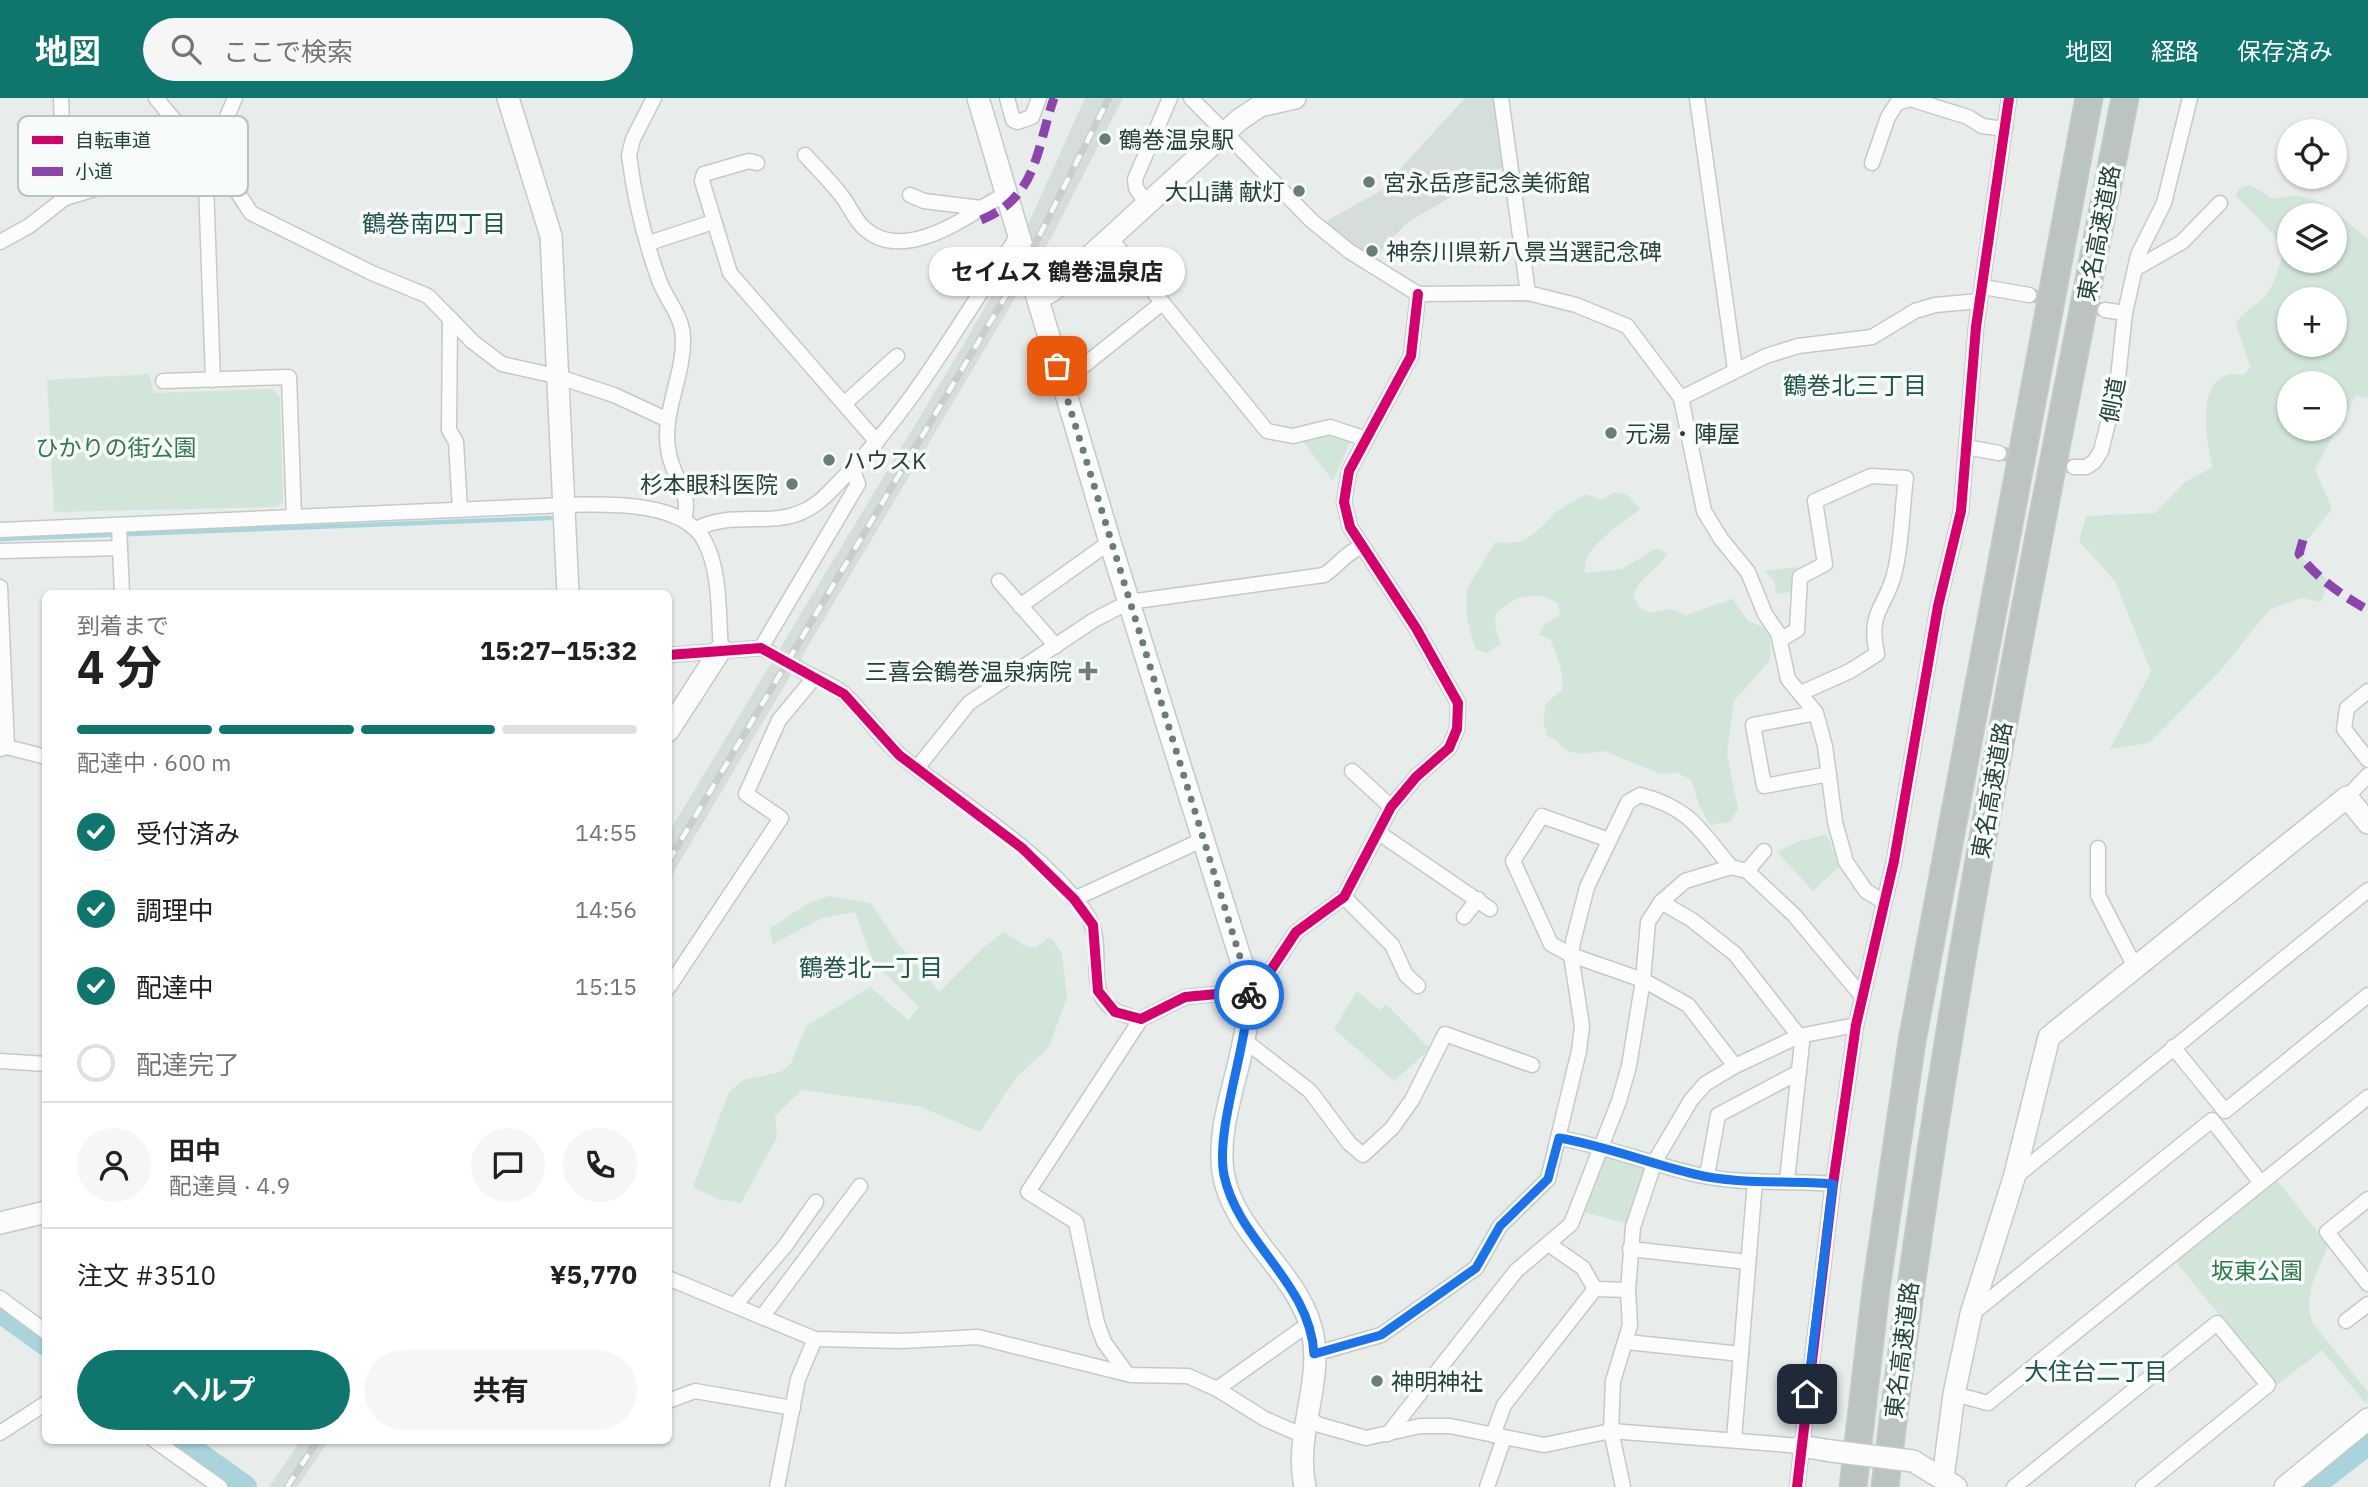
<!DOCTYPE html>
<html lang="ja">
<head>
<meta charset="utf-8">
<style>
	body { margin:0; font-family:"IBM Plex Sans","Noto Sans JP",sans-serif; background:#f6f6f6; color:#202124; height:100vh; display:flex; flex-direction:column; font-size:26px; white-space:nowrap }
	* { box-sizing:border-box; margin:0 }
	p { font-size:23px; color:#757577 }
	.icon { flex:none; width:38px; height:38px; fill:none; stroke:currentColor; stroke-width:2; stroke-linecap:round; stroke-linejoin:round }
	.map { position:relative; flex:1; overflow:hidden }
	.details { position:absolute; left:42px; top:492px; width:630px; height:854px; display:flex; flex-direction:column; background:#fff; border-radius:10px; box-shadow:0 2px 5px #0004 }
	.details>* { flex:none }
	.controls { position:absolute; left:2277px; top:21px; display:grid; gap:14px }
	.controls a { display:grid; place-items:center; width:70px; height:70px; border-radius:50%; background:#fff; box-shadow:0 2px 5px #0004; font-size:35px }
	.pin { position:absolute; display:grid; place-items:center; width:60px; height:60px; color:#fff; margin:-30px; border-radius:14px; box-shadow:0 4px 10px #0006 }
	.courier { position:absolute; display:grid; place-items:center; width:70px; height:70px; margin:-35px; border:5px solid #1a73e8; border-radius:50%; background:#fff; color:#222; box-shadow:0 2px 9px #0007 }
	.bubble { position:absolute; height:49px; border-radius:24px; background:#fff; box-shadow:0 2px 5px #0004; font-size:23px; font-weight:700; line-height:49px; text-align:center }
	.head em { font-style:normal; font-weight:700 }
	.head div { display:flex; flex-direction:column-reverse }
	.head { display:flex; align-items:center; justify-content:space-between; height:119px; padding:0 35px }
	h1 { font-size:46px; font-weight:700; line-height:52px }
	.bar { display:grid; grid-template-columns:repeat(4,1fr); gap:10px 7px; align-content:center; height:84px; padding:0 35px }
	.bar i { height:9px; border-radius:5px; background:#e0e0e0 }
	.bar .selected { background:#0f766e }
	.bar p { grid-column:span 4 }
	.line { display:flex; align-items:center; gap:18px; padding:0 35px; border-top:2px solid #e0e0e0 }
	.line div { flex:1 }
	.round { display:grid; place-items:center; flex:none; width:74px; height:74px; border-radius:37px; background:#f6f6f6 }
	ol { padding:0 35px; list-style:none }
	li { display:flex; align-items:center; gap:21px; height:77px }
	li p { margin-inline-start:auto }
	li .icon { padding:7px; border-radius:50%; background:#0f766e; color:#fff; stroke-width:4 }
	li:last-child { color:#757577 }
	li i { width:38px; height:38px; border:4px solid #e0e0e0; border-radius:50% }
	.cta { display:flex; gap:14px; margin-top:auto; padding:14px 35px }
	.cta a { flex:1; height:80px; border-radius:42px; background:#0f766e; color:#fff; font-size:28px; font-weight:700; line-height:80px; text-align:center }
	.cta a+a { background:#f6f6f6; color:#202124 }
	header { display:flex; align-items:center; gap:42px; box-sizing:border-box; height:98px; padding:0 35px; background:#0f766e; color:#fff }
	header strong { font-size:33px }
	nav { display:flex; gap:38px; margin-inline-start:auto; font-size:24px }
	.search { width:490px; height:63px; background:#f6f6f6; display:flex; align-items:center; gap:18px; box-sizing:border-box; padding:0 24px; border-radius:38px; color:#757577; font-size:26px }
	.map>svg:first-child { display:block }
</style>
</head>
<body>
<header>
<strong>地図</strong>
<div class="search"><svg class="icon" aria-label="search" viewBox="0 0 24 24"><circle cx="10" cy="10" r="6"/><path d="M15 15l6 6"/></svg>ここで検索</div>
<nav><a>地図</a><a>経路</a><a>保存済み</a></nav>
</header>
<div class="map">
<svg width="2368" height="1389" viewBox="0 0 2368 1389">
	<rect width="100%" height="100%" fill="#e8edeb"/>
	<!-- built -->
	<g fill="#d6dedb">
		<polygon points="1085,0 1123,0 1052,138 669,782 669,734 962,249 1012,162"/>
		<polygon points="1465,0 1494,0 1506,67 1408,124 1374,160 1323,125 1380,93"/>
		<polygon points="301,1342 329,1342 297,1389 269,1389"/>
	</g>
	<!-- green -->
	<g fill="#d1e6d8" fill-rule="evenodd">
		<path d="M2250,87L2273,101C2319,89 2335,116 2368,141V300L2356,297L2315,371L2332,411L2297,455L2329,483L2321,504L2301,500L2269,512L2221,572L2149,645L2110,651L2151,574L2115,483L2079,443L2086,418L2155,415L2185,384L2213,369C2204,339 2195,266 2244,277L2250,269L2236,225C2243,214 2250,211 2260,203C2275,191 2278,170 2284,153L2274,137L2236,98L2238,91ZM2289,117H2334V163H2289ZM2289,201H2334V247H2289ZM2289,285H2334V331H2289Z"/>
		<polygon points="149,276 154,295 272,291 280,299 283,403 278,409 54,414 47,282"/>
		<polygon points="1323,335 1336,337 1350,344 1333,383 1303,343"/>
		<path d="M1614,394L1627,397L1640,411C1622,427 1581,448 1585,475L1622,471L1657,450L1667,456C1655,475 1644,474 1633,497L1640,510L1650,515L1671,511L1686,517L1732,501L1749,524C1774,531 1770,537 1770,562L1734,603L1727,655L1738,711L1730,724L1710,727L1699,707L1691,682L1676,674L1661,676L1604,653L1581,656L1565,652L1555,641L1547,638L1543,622L1546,605L1562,592C1564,573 1557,558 1550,541L1539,537L1544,527L1560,517L1558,505C1533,492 1515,497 1495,517L1496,531L1501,546L1487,555L1475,551L1467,520V491L1495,444C1523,449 1535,436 1553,417C1561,409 1575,402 1586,396L1601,402Z"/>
		<polygon points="1797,469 1793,494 1776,496 1774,482 1764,473"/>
		<polygon points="1824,737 1828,738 1839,769 1813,793 1777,754 1797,744"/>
		<polygon points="829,798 871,805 896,843 939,894 985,848 1004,834 1024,847 1035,850 1050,839 1062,855 1067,899 1049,949 1015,981 980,1034 918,1008 802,992 775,1018 777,1039 741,1105 718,1101 693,1089 729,994 743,982 781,974 791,965 806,928 870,889 908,922 919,909 873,864 855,814 822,820 773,846 769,831 807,806"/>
		<polygon points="1357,893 1380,912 1386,906 1430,951 1394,983 1334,931"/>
		<polygon points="1608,1055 1646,1070 1628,1126 1580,1113 1600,1062"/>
		<path d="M2276,1081L2328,1147C2319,1172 2301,1199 2313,1225L2368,1294L2367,1307L2322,1252L2277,1287L2175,1163Z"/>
	</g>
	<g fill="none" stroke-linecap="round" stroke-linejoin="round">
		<!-- stream -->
		<polyline stroke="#a9d4db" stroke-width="4.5" points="0,441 550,420"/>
		<!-- river -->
		<g stroke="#a9d4db" stroke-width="24">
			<polyline points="0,1213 46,1246"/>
			<polyline points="179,1342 245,1389"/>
			<polyline points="2311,1389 2368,1345"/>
		</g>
		<!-- street-tunnel -->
		<g stroke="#c1cbc8" stroke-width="14" stroke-dasharray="14 7" stroke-linecap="butt">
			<polyline points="2029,197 2105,212"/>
			<polyline points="1999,355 2074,369"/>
			<polyline points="771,555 798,570"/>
		</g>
		<!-- street casing -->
		<g stroke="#c5cac8" stroke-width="17">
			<g id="street">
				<polyline points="156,0 174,22 212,49 228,70 236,92 251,115 372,175 428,198 473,244 502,266 556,278 614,297 668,322"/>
				<path d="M654,0L633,41L629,57C634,98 645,143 659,182C666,202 683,218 683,241C684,279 660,318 669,356C674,382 692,395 684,421"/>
				<polyline points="1007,0 1013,22 1017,24 1032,19 1039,0"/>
				<polyline points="1191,0 1312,123 1349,153 1418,196 1528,195 1576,207 1627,228 1681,300 1704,413 1721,441 1748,474 1765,516 1778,535 1788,581 1816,615 1825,648 1835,724 1846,764 1866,793 1884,804"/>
				<polyline points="1501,0 1528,195"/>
				<polyline points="1697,0 1735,271"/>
				<path d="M805,57C817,70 830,83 841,97C849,107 854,120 862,128C895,162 950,131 981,110"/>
				<polyline points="205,58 213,282"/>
				<polyline points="757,65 749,63 704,76 702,83 730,175 877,344"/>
				<polyline points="1872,65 1888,19 1897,5 1910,1 1968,19 1982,28 2005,31"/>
				<polyline points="910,97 924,103 981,110 1004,97"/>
				<polyline points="65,100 205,58 218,40 235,0"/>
				<polyline points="1147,106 1136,90 1135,81 1170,0"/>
				<polyline points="1110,140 1267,333 1293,338 1330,329 1366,341"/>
				<polyline points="0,144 29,128 65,100 61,0"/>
				<polyline points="649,145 713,124"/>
				<polyline points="2135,171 2182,144 2220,105"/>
				<polyline points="1983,189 2029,197"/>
				<polyline points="2105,212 2125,215"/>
				<polyline points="450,220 449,332 456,344 460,412"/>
				<polyline points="163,283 289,279 294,419"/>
				<polyline points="1062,285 1162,205"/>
				<polyline points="1681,300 1766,258 1798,248 1872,239 1915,213 1935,207 1979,203"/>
				<polyline points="844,306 897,258"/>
				<polyline points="1966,349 1999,355"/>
				<polyline points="2074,369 2086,369 2094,364 2101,353 2117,289 2125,215 2138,157 2164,105 2190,0"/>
				<polyline points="119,428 122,495"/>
				<path d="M697,431C731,412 773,430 806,412C822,404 834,389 846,377C916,306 962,219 1018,138"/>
				<path d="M0,432L564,407C604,406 684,402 705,444C721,475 718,517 721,551"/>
				<polyline points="0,453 120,450"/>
				<polyline points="999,483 1056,548"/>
				<polyline points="0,489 7,649"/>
				<polyline points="1020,508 1110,444"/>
				<path d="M1780,542L1797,532L1800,479L1825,466L1815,403L1871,378L1906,380C1902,410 1902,443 1895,473C1887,509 1867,512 1877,556L1850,573L1801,595"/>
				<polyline points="761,550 858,386 852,370"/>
				<polyline points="668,557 761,550 771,555"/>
				<path d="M798,570C813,580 831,585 844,596C865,615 880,641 902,659C963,707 1037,749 1084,812C1115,854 1068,908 1141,921L1185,899L1249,893L1265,881L1296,834L1344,799L1391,709L1416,679L1449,650L1457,631L1458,605L1416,530L1350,429L1344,404L1349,373L1411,258L1418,196"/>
				<polyline points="2368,593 2347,610 2344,631 2368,662"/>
				<polyline points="1816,615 1753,627 1764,688 1829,676"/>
				<polyline points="0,651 7,649 46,659"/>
				<path d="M917,670L969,605L1094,522L1129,504L1324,477C1337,469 1348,452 1363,449"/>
				<polyline points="1352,673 1391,709"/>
				<polyline points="2347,699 2368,677"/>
				<polyline points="1379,735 1490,811"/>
				<polyline points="1609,742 1542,718 1513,763 1551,846 1571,857 1643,882 1688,907 1735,968"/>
				<polyline points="2098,750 2098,797 2135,869"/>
				<polyline points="1747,773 1764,753"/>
				<polyline points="1344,799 1392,847 1406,877 1418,888"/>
				<polyline points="1074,801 1202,742"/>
				<polyline points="1661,804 1692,822 1735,856 1799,938 1802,945 1787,1082"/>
				<polyline points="1464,819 1478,801"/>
				<polyline points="668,890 781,720 746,696 779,622 814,580"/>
				<polyline points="1244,942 1310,993 1349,1045 1363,1057 1392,1030 1412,1002 1445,936 1532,967"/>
				<polyline points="2173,949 2225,1013 2368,897"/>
				<polyline points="0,963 46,966"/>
				<path d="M1559,1040C1605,1048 1648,1065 1694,1076C1738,1087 1787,1082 1833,1086"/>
				<polyline points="1707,1078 1718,1017 1799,974"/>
				<polyline points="2014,1080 2368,792"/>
				<polyline points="2368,1101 2327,1134 2368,1186"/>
				<polyline points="1550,1147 1583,1170 1595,1191 1628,1192"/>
				<polyline points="1630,1151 1748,1164"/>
				<polyline points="668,1180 815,1241 901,1243 978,1239 1131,1277 1188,1278 1217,1291 1265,1321 1302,1337"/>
				<polyline points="0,1200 46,1234"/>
				<polyline points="735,1207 785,1148 816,1104"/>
				<polyline points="1973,1215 2212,1022 2261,1085"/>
				<polyline points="762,1219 860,1088"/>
				<polyline points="2346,1223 2368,1206"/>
				<polyline points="1627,1244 1741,1256"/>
				<path d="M1314,1256L1381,1237L1476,1170L1500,1128L1548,1081L1579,953L1582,928L1571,857L1573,844L1587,789L1628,704L1640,697C1690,710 1699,731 1731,769"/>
				<polyline points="1125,1273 1104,1244 1097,1225 1076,1124 1028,1094 1141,921"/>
				<polyline points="1217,1291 1310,1225"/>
				<polyline points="1954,1296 1988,1305 2368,999"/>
				<polyline points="668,1303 695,1293 793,1310"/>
				<polyline points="1305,1319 1320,1327 1366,1340 1420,1328 1450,1328 1544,1347 1611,1333 1801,1348"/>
				<polyline points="0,1335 46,1305"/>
				<polyline points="1388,1336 1516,1173 1571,1126 1619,1003 1629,968 1643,882 1648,824 1661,804 1685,783 1731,769 1747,773 1794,817 1861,897"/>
				<polyline points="1493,1337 1504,1307 1595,1191"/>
				<polyline points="1734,1341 1755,1083"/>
				<polyline points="154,1342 220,1389"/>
				<polyline points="777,1389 798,1281 815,1241"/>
				<polyline points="1487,1389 1504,1340"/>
				<polyline points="1623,1389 1611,1333 1613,1283 1630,1227 1628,1192 1633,1129 1655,1063 1691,1002 1705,986 1735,968 1799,938 1856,927"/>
				<polyline points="1797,1389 1833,1086 1856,927 1894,763 1938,508 1961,413 1976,229 2009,0"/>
				<polyline points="2014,1389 2217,1225 2268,1287 2143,1389"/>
			</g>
		</g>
		<!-- secondary casing -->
		<g stroke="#c3cbc8" stroke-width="24">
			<g id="secondary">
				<polyline points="508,0 551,138 568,495"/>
				<path d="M978,0L1110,444L1245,875C1260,942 1214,1009 1223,1074C1232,1133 1293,1171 1310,1226C1327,1279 1293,1334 1305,1389"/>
				<polyline points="1038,201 1053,192 1239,22 1260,8 1295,0"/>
				<polyline points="668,633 721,551"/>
				<polyline points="0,1125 46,1114"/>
				<polyline points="1801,1348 1831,1353"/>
				<polyline points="1913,1363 1956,1389"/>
				<polyline points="1943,1380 1954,1296 1971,1216 2014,1080 2049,939 2347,699 2368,725"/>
				<polyline points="2285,1389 2368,1321"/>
			</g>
		</g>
		<!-- highway casing -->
		<g stroke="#c3ccc9" stroke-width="29">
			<g id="highway">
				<polyline points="1853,1389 1876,1191 1912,943 2089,0"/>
				<path d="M1885,1389C1940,922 2034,461 2125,0"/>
			</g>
		</g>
		<!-- street -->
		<use href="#street" stroke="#fcfcfc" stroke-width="14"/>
		<!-- secondary -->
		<use href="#secondary" stroke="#fcfcfc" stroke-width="21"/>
		<!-- highway -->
		<use href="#highway" stroke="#bcc4c2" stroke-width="26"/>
		<!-- rail casing -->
		<g stroke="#c9cdcc" stroke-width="7">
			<g id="rail">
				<polyline points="668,764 1026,164 1109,0"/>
				<polyline points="287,1389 318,1342"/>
			</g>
		</g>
		<!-- rail -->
		<use href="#rail" stroke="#f7fbf9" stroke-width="4.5" stroke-dasharray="13" stroke-linecap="butt"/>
		<!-- secondary-bridge casing -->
		<g stroke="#c3cbc8" stroke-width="24" stroke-linecap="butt">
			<polyline id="secondary-bridge" points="1831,1353 1913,1363"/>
		</g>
		<!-- secondary-bridge -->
		<use href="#secondary-bridge" stroke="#fcfcfc" stroke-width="21"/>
		<!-- quiet -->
		<g stroke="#8e44ad" stroke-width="9" stroke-dasharray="18 9" stroke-linecap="butt">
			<path d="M981,122C1038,99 1036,51 1054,0"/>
			<path d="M2303,442L2299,456C2315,479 2343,498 2368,512"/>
		</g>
		<!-- cycleway casing -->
		<g stroke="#f7fbf9" stroke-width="15">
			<g id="cycleway">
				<polyline points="668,557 761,550 844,596 899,657 1022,750 1074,801 1093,827 1098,893 1115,914 1141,921 1185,899 1249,893 1265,881 1296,834 1344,799 1391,709 1416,679 1449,650 1457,631 1458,605 1416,530 1350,429 1344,404 1349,373 1411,258 1418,196"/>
				<polyline points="1797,1389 1833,1086 1856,927 1894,763 1938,508 1961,413 1976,229 2009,0"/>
			</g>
		</g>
		<!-- cycleway -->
		<use href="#cycleway" stroke="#d6006c" stroke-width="10"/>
	</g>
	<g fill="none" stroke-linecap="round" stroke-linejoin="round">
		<!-- done -->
		<polyline stroke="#697e78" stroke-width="7" stroke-dasharray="0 12.6" points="1057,268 1245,875 1249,897"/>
		<!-- route -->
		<path stroke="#1a73e8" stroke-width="9" d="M1249,897C1247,948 1215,1033 1224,1077C1238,1144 1310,1184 1314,1256L1381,1237L1476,1170L1500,1128L1548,1081L1559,1040C1606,1048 1648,1065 1694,1076C1738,1087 1787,1082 1833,1086L1807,1296"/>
	</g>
	<!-- markers -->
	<g fill="#697e78" stroke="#f7fbf9" stroke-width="2.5">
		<circle cx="1105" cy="41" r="7"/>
		<circle cx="1369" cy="84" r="7"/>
		<circle cx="1299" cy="93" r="7"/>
		<circle cx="1372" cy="153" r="7"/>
		<circle cx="1611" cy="335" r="7"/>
		<circle cx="829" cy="362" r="7"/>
		<circle cx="792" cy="386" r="7"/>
		<path d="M1084.5 562.5h7v7h7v7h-7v7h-7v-7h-7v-7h7z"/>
		<circle cx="1377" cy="1283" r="7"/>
	</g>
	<g text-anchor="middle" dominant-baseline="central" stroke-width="7" stroke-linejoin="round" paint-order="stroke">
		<!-- poi labels -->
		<g font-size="23" fill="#24423a" stroke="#f7fbf9" text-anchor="start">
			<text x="1119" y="41">鶴巻温泉駅</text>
			<text x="1383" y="84">宮永岳彦記念美術館</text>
			<text x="1285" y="93" text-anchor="end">大山講 献灯</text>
			<text x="1386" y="153">神奈川県新八景当選記念碑</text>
			<text x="1625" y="335">元湯・陣屋</text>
			<text x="843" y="362">ハウスK</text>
			<text x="778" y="386" text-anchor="end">杉本眼科医院</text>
			<text x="1072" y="573" text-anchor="end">三喜会鶴巻温泉病院</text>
			<text x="1391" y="1283">神明神社</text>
		</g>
		<!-- street labels -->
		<g font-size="23" fill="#24423a" stroke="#f7fbf9">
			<text transform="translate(2098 135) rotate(-79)">東名高速道路</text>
			<text transform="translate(2112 302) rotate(-79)">側道</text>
			<text transform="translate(1991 692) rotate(-80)">東名高速道路</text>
			<text transform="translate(1901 1252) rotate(-83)">東名高速道路</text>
		</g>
		<!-- park labels -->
		<g font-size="23" fill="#2d7a4b" stroke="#f7fbf9">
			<text x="116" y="349">ひかりの街公園</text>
			<text x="2257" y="1172">坂東公園</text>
		</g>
		<!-- neighbourhood labels -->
		<g font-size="24" fill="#1f5548" stroke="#f7fbf9">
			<text x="434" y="125">鶴巻南四丁目</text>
			<text x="1855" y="287">鶴巻北三丁目</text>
			<text x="871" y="869">鶴巻北一丁目</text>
			<text x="2096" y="1273">大住台二丁目</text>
		</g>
	</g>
	<!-- legend -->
	<rect x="18" y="18" width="230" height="80" rx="10" fill="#f7fbf9" stroke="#b8c4c0" stroke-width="2"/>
	<rect x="32" y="38" width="31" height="8" fill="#d6006c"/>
	<rect x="32" y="69" width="31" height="9" fill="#8e44ad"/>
	<g font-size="19" fill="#24423a">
		<text x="75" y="49">自転車道</text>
		<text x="75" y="80">小道</text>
	</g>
</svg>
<div class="controls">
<a><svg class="icon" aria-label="locate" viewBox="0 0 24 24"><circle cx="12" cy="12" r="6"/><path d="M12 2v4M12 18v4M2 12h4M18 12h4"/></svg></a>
<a><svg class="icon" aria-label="layers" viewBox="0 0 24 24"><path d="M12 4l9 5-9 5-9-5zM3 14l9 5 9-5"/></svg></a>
<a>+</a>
<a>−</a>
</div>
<div class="pin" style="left:1057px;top:268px;background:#ea580c"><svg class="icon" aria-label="bag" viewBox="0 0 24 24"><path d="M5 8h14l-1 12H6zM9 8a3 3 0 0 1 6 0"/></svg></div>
<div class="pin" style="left:1807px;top:1296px;background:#1f2937"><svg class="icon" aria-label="home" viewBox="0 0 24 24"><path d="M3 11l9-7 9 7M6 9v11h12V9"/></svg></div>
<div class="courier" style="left:1249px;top:897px"><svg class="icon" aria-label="bike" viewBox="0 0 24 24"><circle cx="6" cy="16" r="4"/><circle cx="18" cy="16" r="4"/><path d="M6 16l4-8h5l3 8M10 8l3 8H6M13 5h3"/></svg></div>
<div class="bubble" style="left:929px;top:149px;width:256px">セイムス 鶴巻温泉店</div>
<section class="details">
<div class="head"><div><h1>4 分</h1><p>到着まで</p></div><em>15:27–15:32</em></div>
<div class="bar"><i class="selected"></i><i class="selected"></i><i class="selected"></i><i></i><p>配達中 · 600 m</p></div>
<ol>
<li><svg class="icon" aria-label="check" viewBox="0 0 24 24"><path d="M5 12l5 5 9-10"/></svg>受付済み<p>14:55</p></li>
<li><svg class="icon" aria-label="check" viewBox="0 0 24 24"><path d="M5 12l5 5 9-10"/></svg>調理中<p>14:56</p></li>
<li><svg class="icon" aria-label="check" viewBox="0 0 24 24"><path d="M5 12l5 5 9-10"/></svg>配達中<p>15:15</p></li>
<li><i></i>配達完了</li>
</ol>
<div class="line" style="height:126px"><a class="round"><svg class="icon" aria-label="person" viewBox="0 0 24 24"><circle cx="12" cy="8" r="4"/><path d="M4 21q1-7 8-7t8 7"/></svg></a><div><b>田中</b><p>配達員 · 4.9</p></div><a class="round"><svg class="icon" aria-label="chat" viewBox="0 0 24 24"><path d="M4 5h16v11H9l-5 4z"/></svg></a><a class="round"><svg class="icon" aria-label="phone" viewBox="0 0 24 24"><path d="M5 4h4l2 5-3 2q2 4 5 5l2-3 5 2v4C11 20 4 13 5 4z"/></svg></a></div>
<div class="line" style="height:91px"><div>注文 #3510</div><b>¥5,770</b></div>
<div class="cta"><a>ヘルプ</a><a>共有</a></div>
</section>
</div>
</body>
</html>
